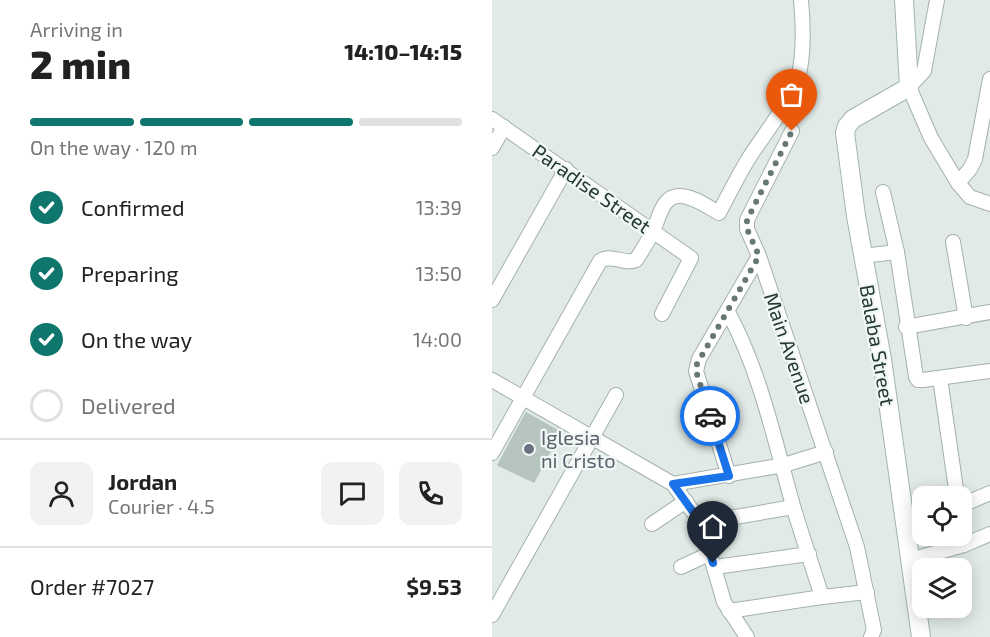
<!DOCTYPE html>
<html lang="en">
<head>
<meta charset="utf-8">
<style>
	body { margin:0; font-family:"Exo 2",sans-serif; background:#f2f2f2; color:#222; height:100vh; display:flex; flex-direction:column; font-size:22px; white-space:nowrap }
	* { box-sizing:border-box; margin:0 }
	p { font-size:20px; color:#767676 }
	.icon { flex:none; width:33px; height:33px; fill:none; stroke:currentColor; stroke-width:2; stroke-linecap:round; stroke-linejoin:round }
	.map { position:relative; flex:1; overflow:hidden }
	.drawer { display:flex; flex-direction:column; background:#fff; width:492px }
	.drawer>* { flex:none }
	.fabs { position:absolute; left:420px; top:486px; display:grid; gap:12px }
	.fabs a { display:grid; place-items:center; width:60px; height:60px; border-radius:12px; background:#fff; box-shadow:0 3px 15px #0003; font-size:30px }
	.pin { position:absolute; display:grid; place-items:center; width:51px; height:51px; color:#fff; margin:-62px -26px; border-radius:50% 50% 50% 0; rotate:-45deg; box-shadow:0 0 6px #0007 }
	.pin .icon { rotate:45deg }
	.courier { position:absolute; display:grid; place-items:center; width:60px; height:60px; margin:-30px; border:4px solid #1a73e8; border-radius:50%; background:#fff; color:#222; box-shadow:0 2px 8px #0007 }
	.overview em { font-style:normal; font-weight:800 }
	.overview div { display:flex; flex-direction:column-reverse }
	.overview { display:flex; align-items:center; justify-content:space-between; height:102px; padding:0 30px }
	h1 { font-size:39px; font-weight:800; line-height:45px }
	.bar { display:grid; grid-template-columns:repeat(4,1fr); gap:9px 6px; align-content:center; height:72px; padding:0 30px }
	.bar i { height:8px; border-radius:4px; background:#e0e0e0 }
	.bar .selected { background:#0f766e }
	.bar p { grid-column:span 4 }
	.line { display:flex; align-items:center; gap:15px; padding:0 30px; border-top:2px solid #e0e0e0 }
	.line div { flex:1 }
	.round { display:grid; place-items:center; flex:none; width:63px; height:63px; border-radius:12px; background:#f2f2f2 }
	ol { padding:0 30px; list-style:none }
	li { display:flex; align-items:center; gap:18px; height:66px }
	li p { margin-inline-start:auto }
	li .icon { padding:6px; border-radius:50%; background:#0f766e; color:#fff; stroke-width:4 }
	li:last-child { color:#767676 }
	li i { width:33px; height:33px; border:3px solid #e0e0e0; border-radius:50% }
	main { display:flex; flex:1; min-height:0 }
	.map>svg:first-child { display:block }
</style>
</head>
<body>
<main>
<section class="drawer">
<div class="overview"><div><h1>2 min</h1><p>Arriving in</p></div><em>14:10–14:15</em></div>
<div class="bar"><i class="selected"></i><i class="selected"></i><i class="selected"></i><i></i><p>On the way · 120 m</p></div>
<ol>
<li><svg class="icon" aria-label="check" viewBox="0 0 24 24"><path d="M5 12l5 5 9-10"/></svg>Confirmed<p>13:39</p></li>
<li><svg class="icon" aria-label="check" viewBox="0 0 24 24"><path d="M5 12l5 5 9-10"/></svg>Preparing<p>13:50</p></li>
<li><svg class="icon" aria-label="check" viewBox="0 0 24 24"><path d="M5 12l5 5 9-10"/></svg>On the way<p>14:00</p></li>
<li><i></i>Delivered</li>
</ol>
<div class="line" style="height:108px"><a class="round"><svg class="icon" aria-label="person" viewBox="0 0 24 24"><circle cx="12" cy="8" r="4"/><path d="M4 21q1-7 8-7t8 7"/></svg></a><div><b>Jordan</b><p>Courier · 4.5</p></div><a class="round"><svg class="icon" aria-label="chat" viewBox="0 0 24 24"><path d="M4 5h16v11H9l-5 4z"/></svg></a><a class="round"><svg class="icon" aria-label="phone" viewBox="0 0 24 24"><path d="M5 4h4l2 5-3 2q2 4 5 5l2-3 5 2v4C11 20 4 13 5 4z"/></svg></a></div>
<div class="line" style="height:78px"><div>Order #7027</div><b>$9.53</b></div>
</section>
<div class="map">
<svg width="498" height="637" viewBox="0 0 498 637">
	<rect width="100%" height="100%" fill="#e1eae7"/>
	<!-- building -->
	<polygon fill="#b7c5c0" stroke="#b4c3bf" stroke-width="1.5" points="34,413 68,432 42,482 6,465"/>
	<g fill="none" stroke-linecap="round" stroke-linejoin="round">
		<!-- street casing -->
		<g stroke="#a4b1ae" stroke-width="16">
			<g id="street">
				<polyline points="445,0 432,71 417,87 439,138 466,183 478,197 498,204"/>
				<polyline points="0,119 199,258 170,314"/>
				<polyline points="0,148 12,127"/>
				<polyline points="466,183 478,169 483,159 498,79"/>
				<polyline points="391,192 405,252 424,377 426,380 431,380 498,371"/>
				<polyline points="461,242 474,318"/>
				<polyline points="267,256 255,229 255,220 300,131"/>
				<polyline points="370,256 405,252"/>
				<polyline points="0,300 74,169"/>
				<path d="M236,312C269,373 283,443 302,509C311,539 321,568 330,597L375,592"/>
				<polyline points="414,327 498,312"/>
				<polyline points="448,378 465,496"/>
				<polyline points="0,380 181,484 209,523 232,602 255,637"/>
				<path d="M0,453L108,261C119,253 132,265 144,260C150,251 156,241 161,231C167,219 170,195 188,196C201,196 216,207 227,213C236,196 245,178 255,161C273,132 300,102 308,69C312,47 311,22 309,0"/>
				<polyline points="237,476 204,371 207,359 267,256 365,547 382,630 379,637"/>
				<polyline points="181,484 292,465 334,452"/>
				<polyline points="470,505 498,493"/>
				<polyline points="209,523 301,507"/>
				<polyline points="160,524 194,501"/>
				<polyline points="470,528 472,545"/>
				<polyline points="418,560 472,545 498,534"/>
				<polyline points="189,567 217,554"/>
				<polyline points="223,567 317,554"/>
				<polyline points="237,611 330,597"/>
				<polyline points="0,615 124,395"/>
			</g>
		</g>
		<!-- secondary casing -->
		<g stroke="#a1b5b0" stroke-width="20">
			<polyline id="secondary" points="412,0 417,87 361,119 355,126 353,133 364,216 390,359 429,637"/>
		</g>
		<!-- street -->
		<use href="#street" stroke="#fff" stroke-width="14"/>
		<!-- secondary -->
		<use href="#secondary" stroke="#fff" stroke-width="18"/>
	</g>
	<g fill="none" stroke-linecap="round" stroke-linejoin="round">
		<!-- done -->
		<polyline stroke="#667774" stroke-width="6" stroke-dasharray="0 10.8" points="218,416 204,371 205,364 267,256 255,229 255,220 300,131"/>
		<!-- route -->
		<polyline stroke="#1a73e8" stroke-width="8" points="218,416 237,476 181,484 209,523 221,563"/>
	</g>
	<!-- markers -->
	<circle fill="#6b7280" stroke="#f1f7f5" stroke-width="2" cx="37" cy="449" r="6"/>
	<g text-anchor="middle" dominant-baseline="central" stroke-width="4.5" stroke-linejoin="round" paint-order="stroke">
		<!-- street labels -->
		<g font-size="20" fill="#233936" stroke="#f1f7f5">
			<text transform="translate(100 188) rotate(35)">Paradise Street</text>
			<text transform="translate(386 345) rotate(80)">Balaba Street</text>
			<text transform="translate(298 348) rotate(71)">Main Avenue</text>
		</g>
		<!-- worship labels -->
		<g font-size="20" fill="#5b616d" stroke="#f1f7f5" text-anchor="start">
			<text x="49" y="437">Iglesia<tspan x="49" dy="23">ni Cristo</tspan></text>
		</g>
	</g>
</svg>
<div class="fabs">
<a><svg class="icon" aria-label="locate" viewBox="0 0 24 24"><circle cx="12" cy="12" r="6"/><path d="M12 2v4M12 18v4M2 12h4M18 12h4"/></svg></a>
<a><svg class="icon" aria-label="layers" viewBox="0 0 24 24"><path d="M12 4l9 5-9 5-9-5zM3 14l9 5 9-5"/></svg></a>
</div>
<div class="pin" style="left:300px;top:131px;background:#ea580c"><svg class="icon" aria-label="bag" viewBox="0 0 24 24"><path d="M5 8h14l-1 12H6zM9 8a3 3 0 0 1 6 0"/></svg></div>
<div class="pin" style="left:221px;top:563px;background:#1f2937"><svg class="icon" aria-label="home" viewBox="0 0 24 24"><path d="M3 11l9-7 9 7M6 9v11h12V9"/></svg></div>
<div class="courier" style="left:218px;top:416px"><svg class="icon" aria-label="car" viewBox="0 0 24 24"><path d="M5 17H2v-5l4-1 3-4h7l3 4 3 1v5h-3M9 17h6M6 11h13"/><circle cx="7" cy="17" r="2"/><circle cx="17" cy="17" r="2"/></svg></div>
</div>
</main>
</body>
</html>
